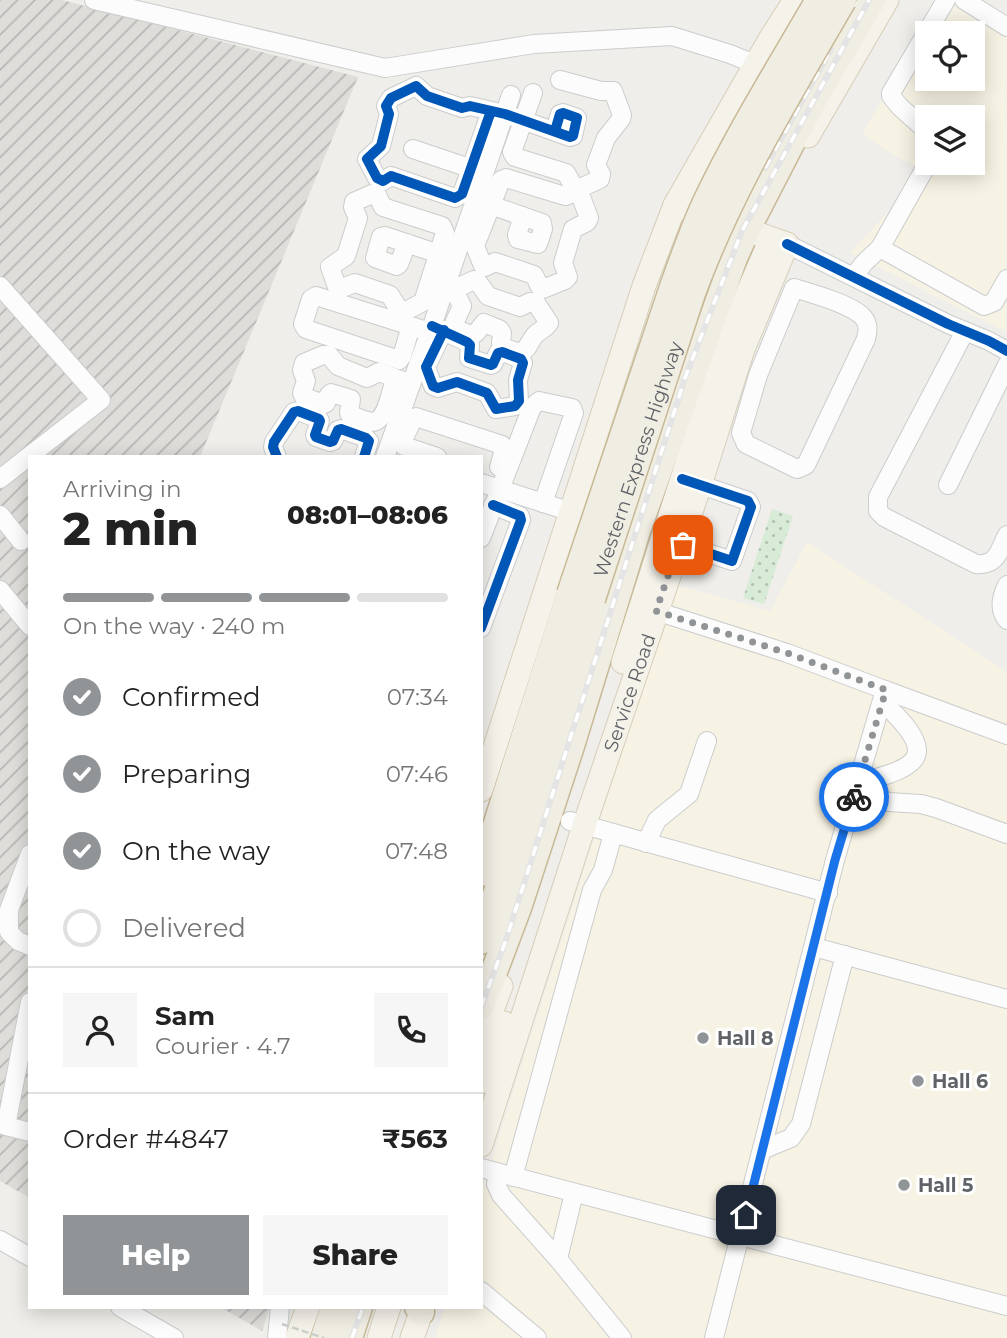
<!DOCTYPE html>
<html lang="en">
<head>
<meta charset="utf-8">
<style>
	body { margin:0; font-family:Montserrat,sans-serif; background:#f6f6f6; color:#222; height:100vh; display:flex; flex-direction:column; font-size:26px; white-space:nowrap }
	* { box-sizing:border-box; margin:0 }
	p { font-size:23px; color:#767676 }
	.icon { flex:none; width:38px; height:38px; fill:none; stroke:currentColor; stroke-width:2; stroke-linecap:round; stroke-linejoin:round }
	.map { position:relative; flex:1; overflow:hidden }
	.drawer { position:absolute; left:28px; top:455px; width:455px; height:854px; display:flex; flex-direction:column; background:#fff; border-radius:0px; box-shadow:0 4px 18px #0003 }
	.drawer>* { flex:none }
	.tools { position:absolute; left:915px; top:21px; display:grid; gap:14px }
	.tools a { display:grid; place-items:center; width:70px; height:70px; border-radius:0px; background:#fff; box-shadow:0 4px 18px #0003; font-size:35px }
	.pin { position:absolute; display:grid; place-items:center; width:60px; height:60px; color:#fff; margin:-30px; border-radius:14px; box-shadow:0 4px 10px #0006 }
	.courier { position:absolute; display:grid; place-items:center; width:70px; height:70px; margin:-35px; border:5px solid #1a73e8; border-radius:50%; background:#fff; color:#222; box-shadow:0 2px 9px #0007 }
	.overview em { font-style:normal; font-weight:800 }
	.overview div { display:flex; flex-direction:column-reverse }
	.overview { display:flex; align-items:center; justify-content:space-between; height:119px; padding:0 35px }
	h1 { font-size:46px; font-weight:800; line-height:52px }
	.bar { display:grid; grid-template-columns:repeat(4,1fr); gap:10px 7px; align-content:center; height:84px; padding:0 35px }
	.bar i { height:9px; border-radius:5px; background:#e0e0e0 }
	.bar .active { background:#919496 }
	.bar p { grid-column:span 4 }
	.line { display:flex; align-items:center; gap:18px; padding:0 35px; border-top:2px solid #e0e0e0 }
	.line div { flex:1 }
	.round { display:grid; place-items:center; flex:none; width:74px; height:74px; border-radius:0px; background:#f6f6f6 }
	ol { padding:0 35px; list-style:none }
	li { display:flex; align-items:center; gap:21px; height:77px }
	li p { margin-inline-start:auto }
	li .icon { padding:7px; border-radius:50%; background:#919496; color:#fff; stroke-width:4 }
	li:last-child { color:#767676 }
	li i { width:38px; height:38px; border:4px solid #e0e0e0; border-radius:50% }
	.cta { display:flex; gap:14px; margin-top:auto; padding:14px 35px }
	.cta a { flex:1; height:80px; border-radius:0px; background:#919496; color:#fff; font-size:28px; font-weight:800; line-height:80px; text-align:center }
	.cta a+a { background:#f6f6f6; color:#222 }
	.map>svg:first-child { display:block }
</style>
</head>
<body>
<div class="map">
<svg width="1007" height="1338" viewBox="0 0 1007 1338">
	<defs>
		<pattern id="industrial-furrows" width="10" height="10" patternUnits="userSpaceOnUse" patternTransform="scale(1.75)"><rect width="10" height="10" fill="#dfddda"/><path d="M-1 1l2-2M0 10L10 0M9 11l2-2" fill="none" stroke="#b8b7b5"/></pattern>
		<pattern id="park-dots" width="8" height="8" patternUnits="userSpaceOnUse" patternTransform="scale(1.75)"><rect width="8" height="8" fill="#d8ebd6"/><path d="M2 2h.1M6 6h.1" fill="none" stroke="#b2c2b1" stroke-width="1.8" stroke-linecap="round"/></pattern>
	</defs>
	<rect width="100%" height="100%" fill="#efeeea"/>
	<!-- commercial -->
	<g fill="#f7f3e4" fill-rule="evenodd">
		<path d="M943,0H983L1007,17L1006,332L850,253L906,193L919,168L887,151L862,133ZM928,33H973V79H928ZM928,117H973V163H928Z"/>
		<polygon points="807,542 1007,672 1007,1338 435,1338 445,1307 481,1307 481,1193 675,585 770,611"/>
	</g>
	<!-- industrial -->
	<g fill="url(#industrial-furrows)">
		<polygon points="0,0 62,0 358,77 200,457 30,457 30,1198 0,1181"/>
		<polygon points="220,1307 270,1307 262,1331"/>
	</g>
	<!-- park -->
	<polygon fill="url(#park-dots)" points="772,509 793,516 764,604 743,598"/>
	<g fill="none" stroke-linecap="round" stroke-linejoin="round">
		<!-- minor casing -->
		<g stroke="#cbcccc" stroke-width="20">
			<g id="minor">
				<polyline points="94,0 385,68 534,44 672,36 730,54 764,68"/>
				<polyline points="964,0 1007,27"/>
				<polyline points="533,93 512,152 515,157 566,173 575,189 578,189 600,179 601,174 596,165 606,138 621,119 622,115 613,91 601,91 560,80"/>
				<polyline points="491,111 462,194 455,198 391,176 383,181 377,178 367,159 381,146 389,114 386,106 391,98 416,86 427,96 462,108 470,106 505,114 570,137 573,136 577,118 563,113 560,114 555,131"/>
				<polyline points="928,132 900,107 891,96 891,93 946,0"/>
				<polyline points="413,149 481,172"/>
				<polygon points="506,178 565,196 576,192 580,194 589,218 587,222 573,229 563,263 568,277 565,280 543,289 540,287 534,275 495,262 485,267 483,266 475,246 501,180"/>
				<polygon points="372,194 377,195 383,207 442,226 445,233 423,302 402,313 399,310 390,295 355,283 342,288 337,287 330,267 346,256 358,218 353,207 354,202"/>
				<polyline points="482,202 542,223 543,229 538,244 518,239 517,235 523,216"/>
				<polyline points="407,243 399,264 397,266 375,258 381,237 385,236 448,257"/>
				<polyline points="787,244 948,324 989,341 1007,351"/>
				<polyline points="880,248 984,306 994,302 1007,279"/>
				<polyline points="854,276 864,263 880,248 928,163"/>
				<polyline points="0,286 101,400 0,479"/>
				<path d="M794,288C811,293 851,304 863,317C869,324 868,331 866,339L806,465L797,469L746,444L741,433L758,375Z"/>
				<polyline points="411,326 402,356 399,360 306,329 303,324 311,299 316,296 430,332"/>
				<polyline points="432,326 467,342 470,345 469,358 491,365 493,364 498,353 502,352 521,359 523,363 518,380 519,401 515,406 496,409 487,393 457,382 438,388 433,386 426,367 444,330"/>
				<path d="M452,328L462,306L455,292L457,288L474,280L478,282L488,296L520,307L530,302L536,303L549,323C545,329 540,330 535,335C529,342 529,349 520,353L502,347L501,343L502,333L499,329L484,323L476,333L471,335L454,328"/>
				<path d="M965,331L878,497V511L884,517L976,564C997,566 999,551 1007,535"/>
				<path d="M395,378C392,389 386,422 372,422C365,421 357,417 350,415L349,413L351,399L331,393L329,395L326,403L324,404L304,397L302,393L306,381L302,370L304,363L323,355H329L338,366L367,378L379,372L411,384"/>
				<polyline points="277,457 273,447 274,442 294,412 298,411 319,419 320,421 315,435 316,437 330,442 333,441 338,430 341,429 366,438 369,441 364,457"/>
				<polyline points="385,457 432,326 511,95"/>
				<polyline points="437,457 404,446 402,442 413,419 416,417 502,445 504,450 499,467"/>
				<polyline points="481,483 581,515"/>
				<polyline points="948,485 1007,365"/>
				<polyline points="0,515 21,541"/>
				<polyline points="481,538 532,407 539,401 572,408 574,413 543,503"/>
				<polyline points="669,540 732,561 751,507 748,501 689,481"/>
				<path d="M1007,585C1001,597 999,610 1007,620"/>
				<polyline points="0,590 30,626"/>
				<polyline points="656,611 787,653 885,690"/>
				<polyline points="481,628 521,520 520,516 493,505"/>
				<path d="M858,782C874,779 918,770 917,750C917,734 893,712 882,701"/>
				<polyline points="855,793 889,802 921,804 936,808 1007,834"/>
				<polyline points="570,821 828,893"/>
				<polyline points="646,843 657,820 689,794 707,741"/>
				<polyline points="30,854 9,910 9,932 18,941 30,946"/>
				<polyline points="814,947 1007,999"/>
				<polyline points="30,1002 6,1126 30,1132"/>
				<polyline points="762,1150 791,1138 801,1124 845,955"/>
				<polyline points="481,1168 1007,1306"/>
				<polyline points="498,1173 496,1184 501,1195 558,1259 622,1338"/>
				<polyline points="513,1177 592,890 603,870 613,834"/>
				<polyline points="0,1240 30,1257"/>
				<polyline points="558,1259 574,1193"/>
				<polyline points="481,1291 537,1338"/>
				<polyline points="120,1307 174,1338"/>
				<polyline points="277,1338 280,1307"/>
				<polyline points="714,1338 835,860 885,690 1007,735"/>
			</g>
		</g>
		<!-- major casing -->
		<g stroke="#d7ceb8" stroke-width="25">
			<g id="major">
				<polyline points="808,136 887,0"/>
				<polyline points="623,662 726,342 771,239"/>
				<polyline points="481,790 644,286 675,205 769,41 795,0"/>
				<polyline points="481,1040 501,986"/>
				<polyline points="481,1082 504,1023"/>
				<path id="s1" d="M481,1145L584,826L700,485L743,349L787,244L675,205"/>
				<polyline points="297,1338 308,1307"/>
				<polyline points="379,1338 389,1307"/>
				<polyline points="412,1338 423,1307"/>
			</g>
		</g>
		<!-- highway casing -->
		<g stroke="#c8b996" stroke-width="29">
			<g id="highway">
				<polyline points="481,873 570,594"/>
				<polyline points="481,941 592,599"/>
				<polyline points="481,1006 518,908 571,746 636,534 734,258 747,229 816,95 872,0"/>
				<polyline points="418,1307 421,1312"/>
				<polyline points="324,1338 334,1307"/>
				<polyline points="349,1338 359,1307"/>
			</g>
		</g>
		<!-- minor -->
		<use href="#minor" stroke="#fdfcfc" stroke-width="18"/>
		<!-- major -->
		<use href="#major" stroke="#f4f2e9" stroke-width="23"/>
		<!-- highway -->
		<use href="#highway" stroke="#f0ede3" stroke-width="26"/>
		<!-- rail casing -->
		<g stroke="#e4e4e4" stroke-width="6">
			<g id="rail">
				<polyline points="765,168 831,49"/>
				<polyline points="481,1007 506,940 685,378 742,231 869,0"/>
				<polyline points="352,1338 363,1307"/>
			</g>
		</g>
		<!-- rail -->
		<use href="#rail" stroke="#fff" stroke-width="3.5" stroke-dasharray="10" stroke-linecap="butt"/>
		<!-- highway-bridge casing -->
		<g stroke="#c8b996" stroke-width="29" stroke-linecap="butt">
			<g id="highway-bridge">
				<path d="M570,594L673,287C683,259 693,230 706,202C739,133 780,67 819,0"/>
				<path id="s2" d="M592,599L692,293C730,189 788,95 843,0"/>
			</g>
		</g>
		<!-- path-bridge -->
		<polyline stroke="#cacfcc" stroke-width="2.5" stroke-dasharray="7 3.5" stroke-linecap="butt" points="282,1324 324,1338"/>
		<!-- highway-bridge -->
		<use href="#highway-bridge" stroke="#f0ede3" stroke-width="26"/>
		<!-- cycleway casing -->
		<g stroke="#fff" stroke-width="15">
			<g id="cycleway">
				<polyline points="491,111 462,194 455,198 391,176 383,181 377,178 367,159 381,146 389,114 386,106 391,98 416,86 427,96 462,108 470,106 505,114 570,137 573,136 577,118 563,113 560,114 555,131"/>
				<polyline points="787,244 948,324 989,341 1007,351"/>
				<polyline points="432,326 467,342 470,345 469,358 491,365 493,364 498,353 502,352 521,359 523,363 518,380 519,401 515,406 496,409 487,393 457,382 438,388 433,386 426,367 444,330"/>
				<polyline points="277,457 273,447 274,442 294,412 298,411 319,419 320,421 315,435 316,437 330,442 333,441 338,430 341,429 366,438 369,441 364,457"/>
				<polyline points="663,538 732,561 751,507 748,501 682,479"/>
				<polyline points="481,628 521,520 520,516 493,505"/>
			</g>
		</g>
		<!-- cycleway -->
		<use href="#cycleway" stroke="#0057b8" stroke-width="10"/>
	</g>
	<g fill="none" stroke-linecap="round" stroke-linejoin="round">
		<!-- done -->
		<polyline stroke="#919496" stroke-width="7" stroke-dasharray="0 12.6" points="683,545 679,544 656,611 787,653 886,690 854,797"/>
		<!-- route -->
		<polyline stroke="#1a73e8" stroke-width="9" points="746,1215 835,860 854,797"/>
	</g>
	<!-- markers -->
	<g fill="#919496" stroke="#fff" stroke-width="2.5">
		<circle cx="703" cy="1038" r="7"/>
		<circle cx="918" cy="1081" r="7"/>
		<circle cx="904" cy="1185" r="7"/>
	</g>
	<g text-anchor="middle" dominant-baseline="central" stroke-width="6" stroke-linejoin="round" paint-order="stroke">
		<!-- street labels -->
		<g font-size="19" fill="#5f6368" stroke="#fff">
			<text stroke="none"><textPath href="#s2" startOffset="147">Western Express Highway</textPath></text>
			<text stroke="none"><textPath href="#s1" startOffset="476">Service Road</textPath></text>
		</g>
		<!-- poi labels -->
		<g font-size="19" font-weight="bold" fill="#5f6368" stroke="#fff" text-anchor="start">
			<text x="717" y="1038">Hall 8</text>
			<text x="932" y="1081">Hall 6</text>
			<text x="918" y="1185">Hall 5</text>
		</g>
	</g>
</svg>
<div class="tools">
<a><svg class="icon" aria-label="locate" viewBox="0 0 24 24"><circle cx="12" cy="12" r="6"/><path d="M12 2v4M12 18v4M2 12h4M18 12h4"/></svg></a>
<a><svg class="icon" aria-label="layers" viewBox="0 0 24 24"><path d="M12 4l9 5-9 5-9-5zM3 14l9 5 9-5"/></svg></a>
</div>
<div class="pin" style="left:683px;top:545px;background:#ea580c"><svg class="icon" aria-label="bag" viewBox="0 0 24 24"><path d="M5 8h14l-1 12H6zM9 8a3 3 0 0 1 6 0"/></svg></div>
<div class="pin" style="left:746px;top:1215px;background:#1f2937"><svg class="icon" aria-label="home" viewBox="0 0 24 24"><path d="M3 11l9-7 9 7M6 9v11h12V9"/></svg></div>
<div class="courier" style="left:854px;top:797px"><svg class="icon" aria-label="bike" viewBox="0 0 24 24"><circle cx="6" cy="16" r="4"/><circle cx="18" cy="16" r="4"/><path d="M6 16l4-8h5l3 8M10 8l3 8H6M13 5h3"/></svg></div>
<section class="drawer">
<div class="overview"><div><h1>2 min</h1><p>Arriving in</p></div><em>08:01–08:06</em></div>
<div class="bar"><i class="active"></i><i class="active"></i><i class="active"></i><i></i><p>On the way · 240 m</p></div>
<ol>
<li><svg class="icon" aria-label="check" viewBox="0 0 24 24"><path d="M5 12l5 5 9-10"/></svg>Confirmed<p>07:34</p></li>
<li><svg class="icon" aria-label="check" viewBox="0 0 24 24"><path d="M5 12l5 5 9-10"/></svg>Preparing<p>07:46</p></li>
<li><svg class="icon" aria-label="check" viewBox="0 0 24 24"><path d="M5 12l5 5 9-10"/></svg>On the way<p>07:48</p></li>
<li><i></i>Delivered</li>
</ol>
<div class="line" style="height:126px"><a class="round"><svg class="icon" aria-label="person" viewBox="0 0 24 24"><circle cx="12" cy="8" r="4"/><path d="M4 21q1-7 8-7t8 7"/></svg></a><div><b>Sam</b><p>Courier · 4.7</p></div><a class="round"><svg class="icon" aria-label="phone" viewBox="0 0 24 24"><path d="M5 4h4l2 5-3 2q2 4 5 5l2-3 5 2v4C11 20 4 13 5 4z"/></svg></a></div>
<div class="line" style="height:91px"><div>Order #4847</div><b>₹563</b></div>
<div class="cta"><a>Help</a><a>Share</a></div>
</section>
</div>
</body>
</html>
